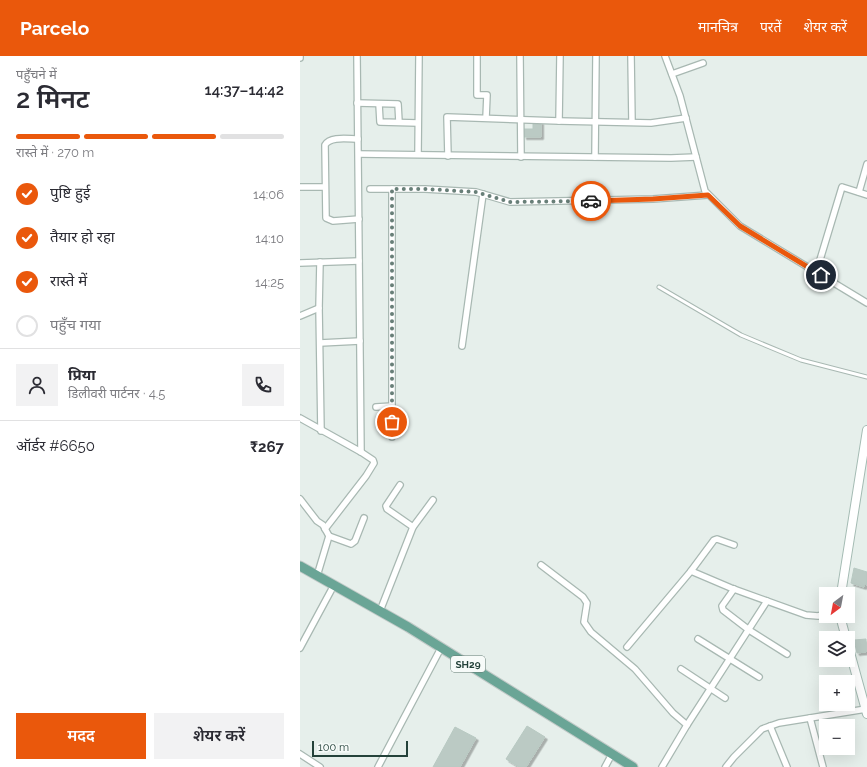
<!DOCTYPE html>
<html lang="hi">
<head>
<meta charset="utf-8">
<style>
	body { margin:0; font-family:Raleway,"Noto Sans Devanagari",sans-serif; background:#f2f2f3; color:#2b2b33; height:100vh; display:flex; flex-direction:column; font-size:15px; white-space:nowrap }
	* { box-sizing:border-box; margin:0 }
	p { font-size:13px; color:#7c7c81 }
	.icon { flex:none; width:22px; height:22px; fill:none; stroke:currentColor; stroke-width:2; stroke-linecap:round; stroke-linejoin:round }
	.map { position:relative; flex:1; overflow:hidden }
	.panel { display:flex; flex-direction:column; background:#fff; width:300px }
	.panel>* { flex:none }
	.needle { width:26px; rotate:212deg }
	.fabs { position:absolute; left:519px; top:531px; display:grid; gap:8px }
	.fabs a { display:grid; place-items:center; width:36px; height:36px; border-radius:0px; background:#fff; box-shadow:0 4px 16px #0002; font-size:20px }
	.scale { position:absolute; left:12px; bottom:10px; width:96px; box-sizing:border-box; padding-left:4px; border:2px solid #24423a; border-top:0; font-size:11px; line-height:14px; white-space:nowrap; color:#24423a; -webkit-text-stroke:3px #f7fbf9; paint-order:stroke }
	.pin { position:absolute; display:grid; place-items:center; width:34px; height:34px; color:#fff; margin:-17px; border:2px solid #fff; border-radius:50%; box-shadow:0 1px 4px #0007 }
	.courier { position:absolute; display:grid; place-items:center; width:40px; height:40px; margin:-20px; border:3px solid #ea580c; border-radius:50%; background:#fff; color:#222; box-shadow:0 1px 5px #0007 }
	.headline em { font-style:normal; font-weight:600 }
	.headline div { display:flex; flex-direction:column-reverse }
	.headline { display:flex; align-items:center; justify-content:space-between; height:68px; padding:0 16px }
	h1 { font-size:26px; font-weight:600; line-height:30px }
	.bar { display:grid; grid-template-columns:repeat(4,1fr); gap:6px 4px; align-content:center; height:48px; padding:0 16px }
	.bar i { height:5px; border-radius:3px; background:#e1e1e2 }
	.bar .selected { background:#ea580c }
	.bar p { grid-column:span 4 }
	.line { display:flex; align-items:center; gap:10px; padding:0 16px; border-top:1px solid #e1e1e2 }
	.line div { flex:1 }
	.round { display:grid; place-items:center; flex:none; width:42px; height:42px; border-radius:0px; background:#f2f2f3 }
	ol { padding:0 16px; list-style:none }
	li { display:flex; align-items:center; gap:12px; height:44px }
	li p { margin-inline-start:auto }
	li .icon { padding:4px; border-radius:50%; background:#ea580c; color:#fff; stroke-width:4 }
	li:last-child { color:#7c7c81 }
	li i { width:22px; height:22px; border:2px solid #e1e1e2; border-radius:50% }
	.cta { display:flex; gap:8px; margin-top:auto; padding:8px 16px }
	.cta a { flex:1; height:46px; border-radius:0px; background:#ea580c; color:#fff; font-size:16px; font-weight:600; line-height:46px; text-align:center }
	.cta a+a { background:#f2f2f3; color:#2b2b33 }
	header { display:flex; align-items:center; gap:24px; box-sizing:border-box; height:56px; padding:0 20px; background:#ea580c; color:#fff }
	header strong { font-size:19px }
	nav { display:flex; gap:22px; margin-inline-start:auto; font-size:14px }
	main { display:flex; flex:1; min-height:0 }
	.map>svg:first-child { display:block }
</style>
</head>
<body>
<header>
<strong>Parcelo</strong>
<nav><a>मानचित्र</a><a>परतें</a><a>शेयर करें</a></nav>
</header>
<main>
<section class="panel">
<div class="headline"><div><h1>2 मिनट</h1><p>पहुँचने में</p></div><em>14:37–14:42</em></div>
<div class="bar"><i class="selected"></i><i class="selected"></i><i class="selected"></i><i></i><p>रास्ते में · 270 m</p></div>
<ol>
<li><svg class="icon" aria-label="check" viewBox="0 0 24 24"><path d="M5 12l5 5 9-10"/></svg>पुष्टि हुई<p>14:06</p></li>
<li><svg class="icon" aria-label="check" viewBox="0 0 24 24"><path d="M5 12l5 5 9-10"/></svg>तैयार हो रहा<p>14:10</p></li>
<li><svg class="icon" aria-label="check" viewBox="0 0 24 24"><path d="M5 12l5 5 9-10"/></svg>रास्ते में<p>14:25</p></li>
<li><i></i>पहुँच गया</li>
</ol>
<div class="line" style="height:72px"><a class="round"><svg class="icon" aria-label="person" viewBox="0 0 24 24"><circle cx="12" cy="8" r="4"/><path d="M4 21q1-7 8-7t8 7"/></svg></a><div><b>प्रिया</b><p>डिलीवरी पार्टनर · 4.5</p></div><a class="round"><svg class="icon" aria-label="phone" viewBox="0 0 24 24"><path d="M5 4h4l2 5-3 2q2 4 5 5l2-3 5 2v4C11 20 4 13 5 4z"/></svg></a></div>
<div class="line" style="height:52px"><div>ऑर्डर #6650</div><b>₹267</b></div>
<div class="cta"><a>मदद</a><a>शेयर करें</a></div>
</section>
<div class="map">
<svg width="567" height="711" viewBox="0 0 567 711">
	<defs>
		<filter id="shadow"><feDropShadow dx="2.5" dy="2.5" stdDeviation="0" flood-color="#0004"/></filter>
	</defs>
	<rect width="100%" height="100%" fill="#e6efeb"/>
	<!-- building -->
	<g fill="#bbcac4" stroke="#b8c9c2" filter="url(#shadow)">
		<polygon points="233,66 241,66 241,81 224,81 224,73 233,73"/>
		<polygon points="554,512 567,516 567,529 565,528 564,531 551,527"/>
		<polygon points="566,583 566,596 557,597 554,584"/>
		<polygon points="227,670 245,681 226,711 219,711 206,703"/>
		<polygon points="155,671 176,682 160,711 133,711"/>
	</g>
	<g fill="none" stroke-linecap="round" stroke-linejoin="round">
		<!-- lane casing -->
		<g stroke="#a8b8b2" stroke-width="5">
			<polyline id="lane" points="359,231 441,279 501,304 567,321"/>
		</g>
		<!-- street casing -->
		<g stroke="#a8b8b2" stroke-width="8">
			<g id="street">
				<polyline points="57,0 61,396"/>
				<polyline points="177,0 177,39 187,39 186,62"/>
				<polyline points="220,0 221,101"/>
				<polyline points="331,0 332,66"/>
				<polyline points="365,0 380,40 405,135 440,170 567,247"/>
				<polyline points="0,2 0,0"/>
				<polyline points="372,18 403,7"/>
				<polyline points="57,47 98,48 99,66"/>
				<polyline points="79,48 80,66 118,67"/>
				<polyline points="259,65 260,0"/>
				<path d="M58,83C48,83 30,80 25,89L26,162L33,165L59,163"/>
				<polyline points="59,98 371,102 396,101"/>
				<polyline points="118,98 119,0"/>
				<polyline points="148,100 147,61 259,65 351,67 386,62"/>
				<polyline points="295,101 296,0"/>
				<polyline points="0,131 25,131"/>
				<polyline points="70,133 125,133 176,136 210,146 353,143 408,139"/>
				<polyline points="559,136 567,108"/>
				<polyline points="20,206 19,252 21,375"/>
				<polyline points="0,207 59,205"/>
				<polyline points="516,217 542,131 567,139"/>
				<polyline points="0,260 19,252"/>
				<polyline points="20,287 60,285"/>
				<polyline points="162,290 183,138"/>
				<polyline points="76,351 92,350"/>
				<polyline points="0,362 61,396 73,404 74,407 66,420 25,473"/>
				<polyline points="92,381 92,133"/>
				<polyline points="100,429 86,450 87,453 113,471"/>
				<polyline points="0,443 17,465 23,469 29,480 17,520"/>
				<polyline points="29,480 51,488 55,485 64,462"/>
				<polyline points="241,509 283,541 287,547 284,566 291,576 335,613 373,657 387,669 467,545"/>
				<polyline points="391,515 414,484 417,483 434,489"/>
				<polyline points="434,533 422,550 423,554 449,574 487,598"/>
				<polyline points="80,555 113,471 133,444"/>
				<polyline points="398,583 459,621"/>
				<polyline points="327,591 391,515 431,532 506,559 518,560 526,558"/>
				<polyline points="0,592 34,529"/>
				<polyline points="381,613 425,642"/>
				<polyline points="510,662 523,711"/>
				<polyline points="470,670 487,711"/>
				<polyline points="0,698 20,711"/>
				<polyline points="78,711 141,592"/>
				<polyline points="305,711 312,698"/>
				<polyline points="362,711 387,669"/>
				<polyline points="426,711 434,701 462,673 479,667 566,653"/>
			</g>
		</g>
		<!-- secondary casing -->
		<g stroke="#a4bbb3" stroke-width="10">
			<g id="secondary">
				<polyline points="541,538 567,374"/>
				<polyline points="540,560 546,582"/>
				<polyline points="548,589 567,658"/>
			</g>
		</g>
		<!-- primary casing -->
		<g stroke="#c2cac8" stroke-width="11">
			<polyline id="primary" points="0,510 108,571 333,711"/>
		</g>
		<!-- lane -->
		<use href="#lane" stroke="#fff" stroke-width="3"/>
		<!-- street -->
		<use href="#street" stroke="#fff" stroke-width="5.5"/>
		<!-- secondary -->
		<use href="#secondary" stroke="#fff" stroke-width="8"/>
		<!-- primary -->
		<use href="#primary" stroke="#6aa596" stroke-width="9"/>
	</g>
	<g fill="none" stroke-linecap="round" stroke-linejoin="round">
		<!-- done -->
		<polyline stroke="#687f78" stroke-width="4" stroke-dasharray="0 7.2" points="92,366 92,133 125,133 176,136 210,146 291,145"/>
		<!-- route -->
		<polyline stroke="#ea580c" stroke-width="5" points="291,145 353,143 408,139 440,170 521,219"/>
	</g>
	<g text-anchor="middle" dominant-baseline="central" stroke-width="3" stroke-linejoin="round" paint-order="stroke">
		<!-- shield labels -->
		<rect fill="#f7fbf9" stroke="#637a73" stroke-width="1" x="151" y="600" width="34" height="16" rx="3"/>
		<g font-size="10" font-weight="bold" fill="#24423a">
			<text x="168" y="608">SH29</text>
		</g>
	</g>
</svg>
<div class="fabs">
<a><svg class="needle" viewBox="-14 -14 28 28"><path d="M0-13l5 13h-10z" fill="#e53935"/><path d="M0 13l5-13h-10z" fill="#7c7c81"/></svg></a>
<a><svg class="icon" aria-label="layers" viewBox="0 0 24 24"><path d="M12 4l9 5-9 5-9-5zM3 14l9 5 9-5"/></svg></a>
<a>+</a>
<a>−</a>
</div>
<div class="scale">100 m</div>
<div class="pin" style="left:92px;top:366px;background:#ea580c"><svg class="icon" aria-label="bag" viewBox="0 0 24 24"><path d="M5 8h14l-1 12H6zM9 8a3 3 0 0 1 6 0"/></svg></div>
<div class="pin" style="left:521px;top:219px;background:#1f2937"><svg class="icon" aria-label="home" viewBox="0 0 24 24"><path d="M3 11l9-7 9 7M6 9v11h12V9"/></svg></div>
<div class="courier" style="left:291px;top:145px"><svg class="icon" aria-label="car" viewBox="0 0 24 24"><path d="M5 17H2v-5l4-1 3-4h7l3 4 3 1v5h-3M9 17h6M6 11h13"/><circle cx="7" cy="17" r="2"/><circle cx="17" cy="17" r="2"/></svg></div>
</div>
</main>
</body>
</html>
